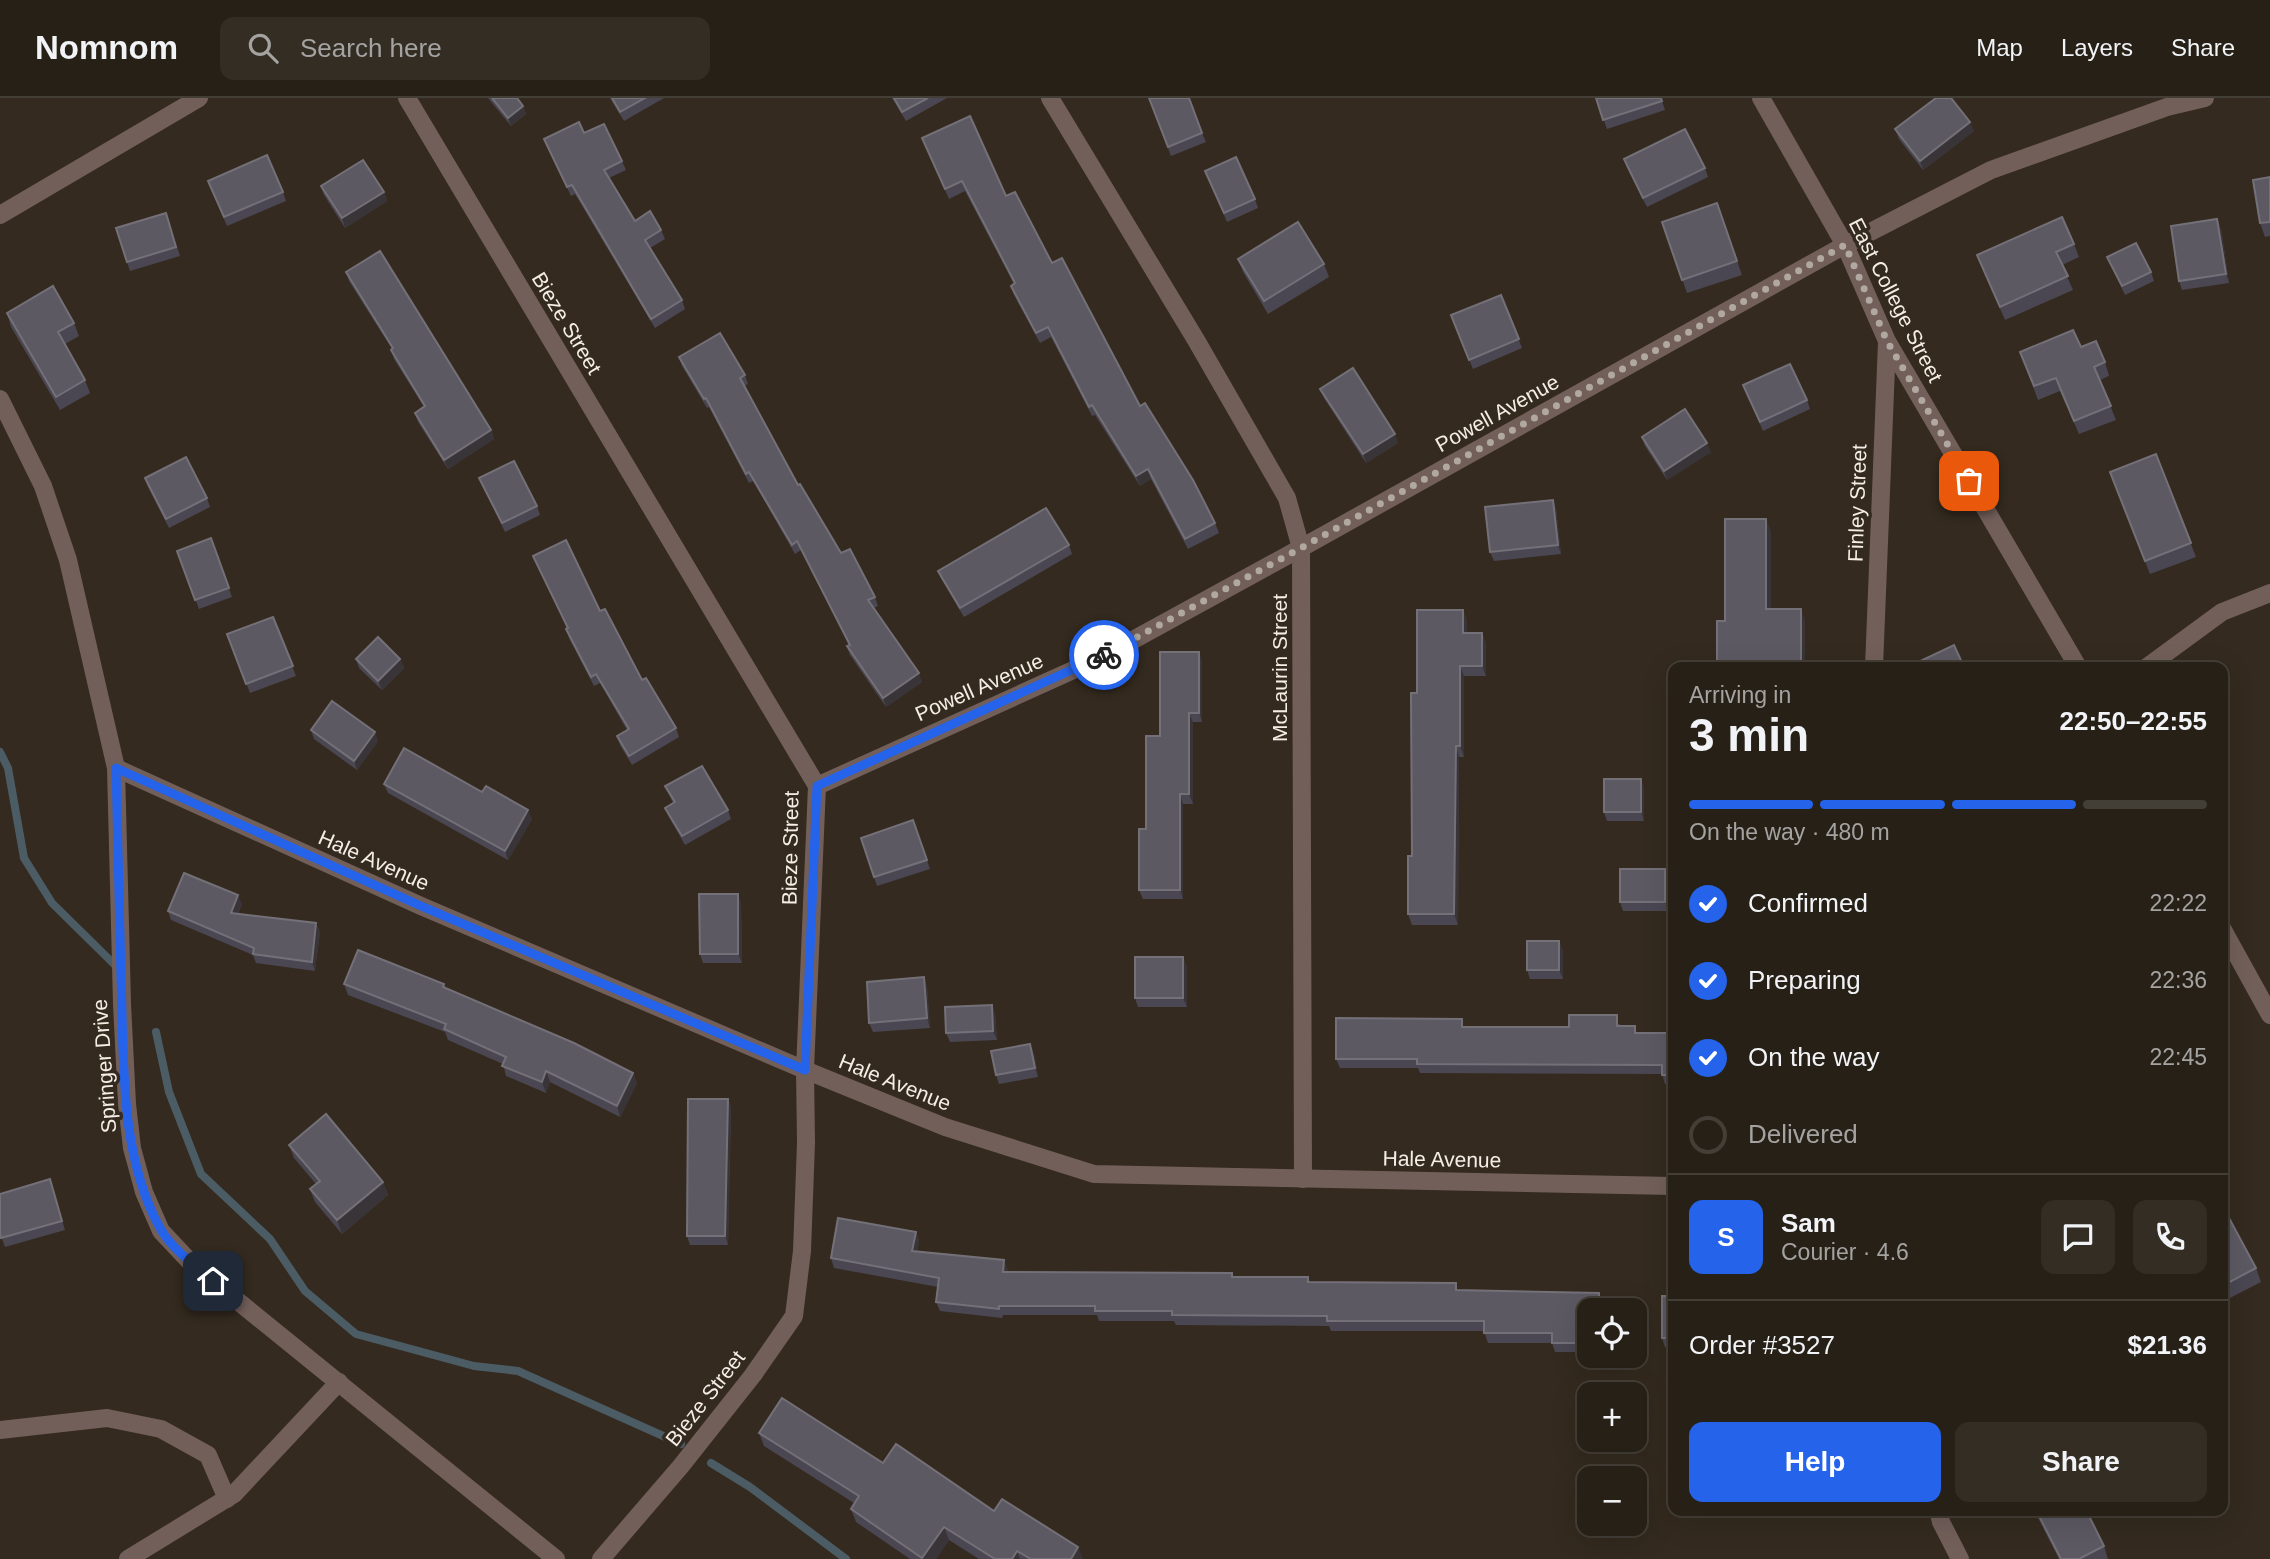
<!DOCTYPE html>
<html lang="en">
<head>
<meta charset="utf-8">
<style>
	body { margin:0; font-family:Arial,sans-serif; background:#332d24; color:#f1f3f6; height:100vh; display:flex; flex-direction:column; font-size:26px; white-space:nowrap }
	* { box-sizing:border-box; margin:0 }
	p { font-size:23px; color:#a4a3a1 }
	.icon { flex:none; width:38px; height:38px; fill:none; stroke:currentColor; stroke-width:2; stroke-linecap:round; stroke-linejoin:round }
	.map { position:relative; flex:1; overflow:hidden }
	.side { position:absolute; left:1668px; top:564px; width:560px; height:854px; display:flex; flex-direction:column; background:#272017; border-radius:14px; box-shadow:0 7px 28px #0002,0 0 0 2px #433e36 }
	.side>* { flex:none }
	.buttons { position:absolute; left:1577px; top:1200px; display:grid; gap:14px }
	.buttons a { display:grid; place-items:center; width:70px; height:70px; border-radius:14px; background:#272017; box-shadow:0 7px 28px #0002,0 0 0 2px #433e36; font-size:35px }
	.pin { position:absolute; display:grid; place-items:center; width:60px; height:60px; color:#fff; margin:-30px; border-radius:14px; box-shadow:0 4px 10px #0006 }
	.courier { position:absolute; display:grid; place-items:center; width:70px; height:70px; margin:-35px; border:5px solid #2563eb; border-radius:50%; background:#fff; color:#222; box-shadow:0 2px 9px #0007 }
	.headline em { font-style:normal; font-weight:800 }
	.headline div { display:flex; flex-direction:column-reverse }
	.headline { display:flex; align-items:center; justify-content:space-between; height:119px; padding:0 21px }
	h1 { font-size:46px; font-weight:800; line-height:52px }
	.bar { display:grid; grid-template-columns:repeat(4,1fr); gap:10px 7px; align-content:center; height:84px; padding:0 21px }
	.bar i { height:9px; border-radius:5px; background:#433e36 }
	.bar .on { background:#2563eb }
	.bar p { grid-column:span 4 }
	.line { display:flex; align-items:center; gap:18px; padding:0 21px; border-top:2px solid #433e36 }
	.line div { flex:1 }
	.round { display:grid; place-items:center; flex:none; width:74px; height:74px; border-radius:14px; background:#332d24 }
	ol { padding:0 21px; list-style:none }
	li { display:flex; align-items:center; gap:21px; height:77px }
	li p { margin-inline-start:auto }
	li .icon { padding:7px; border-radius:50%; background:#2563eb; color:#fff; stroke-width:4 }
	li:last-child { color:#a4a3a1 }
	li i { width:38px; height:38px; border:4px solid #433e36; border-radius:50% }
	.primary-button { display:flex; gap:14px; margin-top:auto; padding:14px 21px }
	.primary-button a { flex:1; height:80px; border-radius:14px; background:#2563eb; color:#fff; font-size:28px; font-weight:800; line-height:80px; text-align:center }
	.primary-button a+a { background:#332d24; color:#f1f3f6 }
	header { display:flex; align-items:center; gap:42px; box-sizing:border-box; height:98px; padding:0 35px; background:#272017; border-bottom:2px solid #433e36 }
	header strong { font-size:33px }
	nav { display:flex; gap:38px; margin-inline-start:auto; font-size:24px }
	.search { width:490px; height:63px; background:#332d24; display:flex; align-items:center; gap:18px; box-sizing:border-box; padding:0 24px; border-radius:14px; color:#a4a3a1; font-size:26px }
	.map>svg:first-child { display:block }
</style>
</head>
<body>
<header>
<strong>Nomnom</strong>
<div class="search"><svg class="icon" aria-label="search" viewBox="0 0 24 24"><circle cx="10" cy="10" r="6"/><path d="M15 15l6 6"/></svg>Search here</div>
<nav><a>Map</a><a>Layers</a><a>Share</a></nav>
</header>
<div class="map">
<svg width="2270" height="1461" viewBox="0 0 2270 1461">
	<rect width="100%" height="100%" fill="#342a1f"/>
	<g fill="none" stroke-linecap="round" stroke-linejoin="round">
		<!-- stream -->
		<g stroke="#4b5c65" stroke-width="8">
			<polyline points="0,654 8,670 24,760 52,805 119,871"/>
			<polyline points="156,934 169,994 201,1076 270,1141 305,1193 356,1236 474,1268 518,1273 681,1346"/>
			<polyline points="711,1365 750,1389 846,1461"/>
		</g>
		<!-- minor -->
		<g stroke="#725f5a" stroke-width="18">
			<polyline points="407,0 817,688 805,972 806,1045 802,1153 794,1218 753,1277 681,1368 601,1461"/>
			<polyline points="1050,0 1196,242 1287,400 1301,450 1303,1081"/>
			<polyline points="1761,0 1845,147 1887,243 2078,569"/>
			<polyline points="0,117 199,0"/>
			<polyline points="0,301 43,388 68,462 116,670 122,906 127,1006 132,1050 144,1094 161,1133 192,1166 556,1461"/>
			<polyline points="1874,569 1887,244"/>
			<polyline points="2147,569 2222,514 2270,495"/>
			<polyline points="116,670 421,808 805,972 945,1029 1094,1076 1673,1088"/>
			<polyline points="817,688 1102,559 1301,450 1845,147 1991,72 2167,9 2205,0"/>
			<polyline points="2222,830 2270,917"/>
			<polyline points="0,1332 107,1320 161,1331 208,1357 227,1401"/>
			<polyline points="1938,1412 1941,1424 1960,1461"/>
			<polyline points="128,1461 234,1396 339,1284"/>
		</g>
	</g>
	<!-- wall -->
	<g fill="#4a4753">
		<polygon points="488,0 517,0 523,8 526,16 511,28"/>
		<polygon points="610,0 664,0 624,23"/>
		<polygon points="892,0 947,0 906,23"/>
		<polygon points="1149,0 1202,35 1206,44 1171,58"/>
		<polygon points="1596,0 1661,0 1665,12 1607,31"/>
		<polygon points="1895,31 1974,33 1923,72 1899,41"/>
		<polygon points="584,35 622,63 626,72 609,80 635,123 661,132 665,141 650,150 682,202 685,211 655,230 575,96 571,98 544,41"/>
		<polygon points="922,40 1006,98 1052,165 1140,308 1215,425 1219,435 1188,451 1151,381 1140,388 1095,317 1092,318 1051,239 1040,245 1014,197 1011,188 1014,186 965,93 949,101"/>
		<polygon points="1624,61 1705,70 1708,79 1647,109 1627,70"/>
		<polygon points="1205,73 1255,101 1258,110 1227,124"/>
		<polygon points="2270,79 2270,138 2265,139 2260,125"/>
		<polygon points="208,83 283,94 286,103 227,128"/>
		<polygon points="321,88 384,94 387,103 345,130 324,97"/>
		<polygon points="1717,105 1742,177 1687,195 1662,124"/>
		<polygon points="169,124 180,158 130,173 127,164"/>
		<polygon points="2221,130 2229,185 2182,192 2179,183"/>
		<polygon points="2074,146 2079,159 2062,167 2073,192 2005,222 1977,157"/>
		<polygon points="2107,159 2151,174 2154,183 2125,197"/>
		<polygon points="1238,161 1324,166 1329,179 1268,216 1243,174"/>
		<polygon points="346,174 491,332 494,341 448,371 418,324 415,315 424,309 394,261 391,252 392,251 349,183"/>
		<polygon points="1501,197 1522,250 1473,271 1451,217"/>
		<polygon points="7,215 74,225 79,238 65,246 85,282 90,295 60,312 11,229"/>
		<polygon points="2081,249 2105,264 2109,278 2100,282 2116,322 2079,336 2060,293 2038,302 2020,254"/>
		<polygon points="679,259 745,277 748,286 744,288 798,387 841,455 875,499 878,508 874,510 922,584 886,609 850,557 847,548 849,547 801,452 795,456 753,383 749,385 709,309 707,310 682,268"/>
		<polygon points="1743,287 1807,302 1810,311 1763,333"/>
		<polygon points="1320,291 1398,345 1366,365 1324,300"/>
		<polygon points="1642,339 1711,354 1667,382 1645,348"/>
		<polygon points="2156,356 2196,459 2150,476 2110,374"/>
		<polygon points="145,380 207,400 210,409 169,430 148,389"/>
		<polygon points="479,380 537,408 540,417 505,434 483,389"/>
		<polygon points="1553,402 1556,411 1561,456 1494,463 1490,454"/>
		<polygon points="1771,433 1771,511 1805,523 1805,569 1717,569 1725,523"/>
		<polygon points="211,440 232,499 199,511 177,453"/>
		<polygon points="1069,447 1072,456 964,519 942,482 938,473"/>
		<polygon points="533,458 600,513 642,582 676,630 679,639 632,667 620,647 617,638 627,632 600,585 594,588 569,540 566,531 567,530"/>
		<polygon points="1463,512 1467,523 1467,535 1482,535 1486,546 1486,578 1464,578 1464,659 1459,659 1458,827 1412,827 1408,816 1412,758 1417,595"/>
		<polygon points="273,519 296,578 250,595 227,536"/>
		<polygon points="356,561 400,561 404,570 382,592 359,570"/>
		<polygon points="1202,563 1202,624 1193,624 1193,706 1183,706 1183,801 1143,801 1139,792 1146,731 1160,638"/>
		<polygon points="311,632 378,643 357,672 314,641"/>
		<polygon points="384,686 532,721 508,762 388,695"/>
		<polygon points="665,688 728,712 731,721 685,747 669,719 665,710 673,705"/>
		<polygon points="1644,690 1644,723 1607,723 1604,714"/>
		<polygon points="913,722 930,771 877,788 861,740"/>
		<polygon points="1669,780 1669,813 1623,813 1620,804"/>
		<polygon points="741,805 742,865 703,865 700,856"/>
		<polygon points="242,806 238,816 316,825 320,834 315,873 256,865 253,857 171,822 168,813"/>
		<polygon points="1563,852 1563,881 1530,881 1527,872"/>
		<polygon points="1187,868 1187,909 1138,909 1135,900"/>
		<polygon points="344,886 444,886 446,890 633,975 637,985 620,1019 550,984 546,995 506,978 503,966 448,942 445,934 348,897"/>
		<polygon points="927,888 930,930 873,934 869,925"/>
		<polygon points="995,916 997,942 950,944 946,935"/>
		<polygon points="1620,926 1620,928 1637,935 1673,935 1673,986 1665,986 1662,976 1420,975 1418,970 1340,970 1336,961 1465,929 1569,929"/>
		<polygon points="1034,955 1038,979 999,986 996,977"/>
		<polygon points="728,1001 731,1010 728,1147 690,1147 687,1138"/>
		<polygon points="289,1047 383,1084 388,1097 342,1136 315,1104 310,1091 316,1086 294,1060"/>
		<polygon points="50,1081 65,1132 5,1149 0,1135"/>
		<polygon points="2222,1107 2256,1170 2261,1184 2226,1202 2222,1196"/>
		<polygon points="916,1134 919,1143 917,1153 1004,1162 1007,1174 1232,1175 1234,1179 1308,1179 1310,1184 1458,1192 1603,1204 1603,1213 1589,1213 1589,1254 1555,1254 1552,1245 1488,1245 1484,1233 1331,1233 1329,1228 1176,1227 1174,1223 1099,1223 1097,1217 1003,1217 1002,1220 940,1213 936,1204 938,1189 834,1170 831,1160"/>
		<polygon points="1673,1198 1673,1249 1665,1249 1662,1240"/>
		<polygon points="759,1335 883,1365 994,1413 1083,1461 979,1461 949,1442 936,1461 910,1461 856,1424 851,1411 854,1405 764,1348"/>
		<polygon points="2034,1412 2086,1412 2104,1448 2108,1461 2059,1461"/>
	</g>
	<!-- shaded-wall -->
	<g fill="#393438">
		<polygon points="523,8 526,16 511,28 508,20"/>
		<polygon points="1970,24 1974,33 1923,72 1920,63"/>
		<polygon points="384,94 387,103 345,130 342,120"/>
		<polygon points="2217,121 2221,130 2229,185 2226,176"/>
		<polygon points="491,332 494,341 448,371 444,362"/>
		<polygon points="1395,336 1398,345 1366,365 1363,356"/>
		<polygon points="1707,345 1711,354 1667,382 1664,373"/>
		<polygon points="1148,371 1151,381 1140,388 1136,378"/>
		<polygon points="1553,402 1556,411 1561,456 1558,447"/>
		<polygon points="1766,421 1771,433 1771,523 1766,511"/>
		<polygon points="1801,511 1805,523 1805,569 1802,569 1801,566"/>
		<polygon points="1463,512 1467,523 1467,546 1463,535"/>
		<polygon points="1482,535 1486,546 1486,578 1482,568"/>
		<polygon points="1199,554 1202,563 1202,624 1199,615"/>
		<polygon points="400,561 404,570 382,592 378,583"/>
		<polygon points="1460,568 1464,578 1464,659 1460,648"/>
		<polygon points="919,575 922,584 886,609 883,600"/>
		<polygon points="1189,615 1193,624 1193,706 1189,696"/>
		<polygon points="375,634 378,643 357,672 354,663"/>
		<polygon points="1456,648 1459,659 1458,827 1454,816"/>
		<polygon points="1641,681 1644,690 1644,723 1641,714"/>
		<polygon points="1180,696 1183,706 1183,801 1180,792"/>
		<polygon points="528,712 532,721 508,762 505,753"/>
		<polygon points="1665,771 1669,780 1669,813 1665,804"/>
		<polygon points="738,796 741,805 742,865 738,856"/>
		<polygon points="238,797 242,806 234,824 231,815"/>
		<polygon points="316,825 320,834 315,873 312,864"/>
		<polygon points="1559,843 1563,852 1563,881 1559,872"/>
		<polygon points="1183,859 1187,868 1187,909 1183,900"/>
		<polygon points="924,879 927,888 930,930 927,920"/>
		<polygon points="992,907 995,916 997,942 993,933"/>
		<polygon points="1030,946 1034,955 1038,979 1035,970"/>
		<polygon points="546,973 550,984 546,995 542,984"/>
		<polygon points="633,975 637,985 620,1019 617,1008"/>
		<polygon points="728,1001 731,1010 728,1147 725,1138"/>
		<polygon points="383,1084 388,1097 342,1136 337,1122"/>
		<polygon points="916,1134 919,1143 916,1162 912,1153"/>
		<polygon points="1004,1162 1008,1172 1006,1184 1003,1174"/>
		<polygon points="1599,1195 1603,1204 1603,1213 1599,1213"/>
		<polygon points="944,1429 949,1442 936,1461 923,1461 922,1460"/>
		<polygon points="1078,1449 1083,1461 1071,1461"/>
		<polygon points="1017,1453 1020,1461 1012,1461"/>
	</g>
	<!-- building -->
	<g fill="#5c5963" stroke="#747078" stroke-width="2">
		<polygon points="492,0 517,0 523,8 508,20"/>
		<polygon points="612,0 645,0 620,14"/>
		<polygon points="894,0 928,0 902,14"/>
		<polygon points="1149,0 1189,0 1202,35 1168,49"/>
		<polygon points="1596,0 1661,0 1662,3 1603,22"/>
		<polygon points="1936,0 1951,0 1970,24 1920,63 1895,31"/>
		<polygon points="970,18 1006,98 1015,94 1052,165 1062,160 1140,308 1145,305 1193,382 1215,425 1185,441 1148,371 1136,378 1092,307 1089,309 1048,229 1036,235 1011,188 1015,185 962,83 945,91 922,40"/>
		<polygon points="579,24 584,35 604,26 622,63 604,72 635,123 650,113 661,132 645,142 682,202 651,221 572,87 567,89 544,41"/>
		<polygon points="1685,31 1705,70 1643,100 1624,61"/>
		<polygon points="267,57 283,94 224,119 208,83"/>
		<polygon points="1236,59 1255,101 1224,115 1205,73"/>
		<polygon points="363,62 384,94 342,120 321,88"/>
		<polygon points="2270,79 2270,124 2260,125 2253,82"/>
		<polygon points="1717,105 1737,163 1682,182 1662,124"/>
		<polygon points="166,115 176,149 127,164 116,130"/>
		<polygon points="2062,119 2074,146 2056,154 2068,178 2000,209 1977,157"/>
		<polygon points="2217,121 2226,176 2179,183 2171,128"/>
		<polygon points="1298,124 1324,166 1264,203 1238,161"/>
		<polygon points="2136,145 2151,174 2122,188 2107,159"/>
		<polygon points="380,153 491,332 444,362 415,315 425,308 391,252 393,250 346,174"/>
		<polygon points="53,188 74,225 58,234 85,282 56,299 7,215"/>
		<polygon points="1501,197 1519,241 1469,262 1451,217"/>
		<polygon points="2073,232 2081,249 2096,243 2105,264 2094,269 2111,308 2074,323 2056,280 2034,288 2020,254"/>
		<polygon points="720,235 745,277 740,280 798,387 800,386 841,455 850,451 875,499 868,502 919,575 883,600 847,548 850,547 797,443 792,447 749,374 746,376 706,300 704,301 679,259"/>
		<polygon points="1790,266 1807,302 1760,324 1743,287"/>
		<polygon points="1353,270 1395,336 1363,356 1320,291"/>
		<polygon points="1685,311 1707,345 1664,373 1642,339"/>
		<polygon points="2156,356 2191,445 2145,463 2110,374"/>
		<polygon points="186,359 207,400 166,421 145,380"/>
		<polygon points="514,363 537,408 502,425 479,380"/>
		<polygon points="1553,402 1558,447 1490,454 1485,409"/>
		<polygon points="1046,410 1069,447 960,510 938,473"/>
		<polygon points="1725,421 1766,421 1766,511 1801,511 1801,566 1755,566 1755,569 1717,569 1717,523 1725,523"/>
		<polygon points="211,440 229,490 195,502 177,453"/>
		<polygon points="566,442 600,513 605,511 642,582 646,580 676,630 629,658 617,638 629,631 596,576 591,579 566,531 568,530 533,458"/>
		<polygon points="1417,512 1463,512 1463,535 1482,535 1482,568 1460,568 1460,648 1456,648 1454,816 1408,816 1408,758 1412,758 1411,595 1417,595"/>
		<polygon points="273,519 293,568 246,586 227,536"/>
		<polygon points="378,539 400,561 378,583 356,561"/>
		<polygon points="1954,547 1964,569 1915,569 1914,566"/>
		<polygon points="1160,554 1199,554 1199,615 1189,615 1189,696 1180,696 1180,792 1139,792 1139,731 1146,731 1146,638 1160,638"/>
		<polygon points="332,603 375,634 354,663 311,632"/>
		<polygon points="404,650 482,694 486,688 528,712 505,753 384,686"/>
		<polygon points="702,668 728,712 682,738 665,710 675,704 665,688"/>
		<rect x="1604" y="681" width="37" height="33"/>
		<polygon points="913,722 927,762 874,779 861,740"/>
		<rect x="1620" y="771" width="45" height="33"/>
		<polygon points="184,775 238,797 231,815 316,825 312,864 253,856 254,850 168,813"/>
		<polygon points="699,796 738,796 738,856 700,856"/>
		<rect x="1527" y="843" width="32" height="29"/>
		<polygon points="358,852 444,886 443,889 574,945 633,975 617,1008 546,973 542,984 502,968 506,959 444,931 446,926 344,886"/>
		<rect x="1135" y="859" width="48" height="41"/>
		<polygon points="924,879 927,920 869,925 867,884"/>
		<polygon points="992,907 993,933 946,935 945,909"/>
		<polygon points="1569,917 1617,917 1617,928 1635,928 1635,935 1673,935 1673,977 1662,977 1662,967 1417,966 1417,961 1336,961 1336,920 1462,921 1462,929 1569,929"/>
		<polygon points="1030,946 1035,970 996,977 991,953"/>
		<polygon points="688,1001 728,1001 725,1138 687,1138"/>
		<polygon points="326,1016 383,1084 337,1122 310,1091 320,1083 289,1047"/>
		<polygon points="50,1081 62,1123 1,1140 0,1135 0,1096"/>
		<polygon points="2222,1107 2256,1170 2222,1188"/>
		<polygon points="838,1120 916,1134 912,1153 1004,1162 1003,1174 1232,1175 1232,1179 1308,1179 1308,1184 1456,1185 1456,1192 1599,1195 1599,1213 1589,1213 1589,1245 1552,1245 1552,1235 1484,1235 1484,1223 1327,1223 1327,1218 1172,1217 1172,1213 1095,1213 1095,1208 999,1208 999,1211 936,1204 939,1180 831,1160"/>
		<rect x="1662" y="1198" width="11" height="42"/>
		<polygon points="782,1300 883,1365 896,1346 994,1413 1002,1401 1078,1449 1071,1461 1031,1461 1017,1453 1012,1461 995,1461 944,1429 922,1460 851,1411 859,1398 759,1335"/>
		<polygon points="2036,1412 2086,1412 2104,1448 2079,1461 2061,1461"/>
	</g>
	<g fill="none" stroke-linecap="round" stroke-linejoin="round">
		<!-- done -->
		<polyline stroke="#b1a9a1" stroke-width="7" stroke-dasharray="0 12.6" points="1104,557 1301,450 1845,147 1887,243 1969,383"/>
		<!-- route -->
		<path stroke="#2563eb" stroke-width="9" d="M213,1183C196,1169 170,1149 160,1130C119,1056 124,961 121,879C119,809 118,740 116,670L421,808L805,972L817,688L1104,557"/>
	</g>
	<g text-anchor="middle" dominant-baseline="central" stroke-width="7" stroke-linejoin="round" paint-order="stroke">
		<!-- street labels -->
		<g font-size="21" fill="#f5eee7" stroke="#342a1f">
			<text transform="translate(1896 202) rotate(63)">East College Street</text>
			<text transform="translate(567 225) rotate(59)">Bieze Street</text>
			<text transform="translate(1497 315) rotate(-29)">Powell Avenue</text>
			<text transform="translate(1857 405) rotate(-88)">Finley Street</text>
			<text transform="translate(1279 570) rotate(-90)">McLaurin Street</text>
			<text transform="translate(979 589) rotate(-24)">Powell Avenue</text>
			<text transform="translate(790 750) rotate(-89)">Bieze Street</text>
			<text transform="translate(374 762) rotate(24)">Hale Avenue</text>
			<text transform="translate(104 968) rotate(-94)">Springer Drive</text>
			<text transform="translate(895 984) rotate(22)">Hale Avenue</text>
			<text transform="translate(1442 1061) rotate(1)">Hale Avenue</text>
			<text transform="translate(705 1300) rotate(-52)">Bieze Street</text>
		</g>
	</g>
</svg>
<div class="buttons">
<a><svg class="icon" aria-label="locate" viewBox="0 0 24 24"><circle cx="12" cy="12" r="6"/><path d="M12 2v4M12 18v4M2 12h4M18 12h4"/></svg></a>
<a>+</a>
<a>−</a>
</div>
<div class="pin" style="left:1969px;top:383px;background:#ea580c"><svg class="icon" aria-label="bag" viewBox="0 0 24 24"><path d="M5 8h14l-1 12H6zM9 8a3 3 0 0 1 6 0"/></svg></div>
<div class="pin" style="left:213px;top:1183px;background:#1f2937"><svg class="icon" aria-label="home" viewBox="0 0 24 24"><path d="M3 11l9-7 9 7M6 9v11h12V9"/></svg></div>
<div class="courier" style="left:1104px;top:557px"><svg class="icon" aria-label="bike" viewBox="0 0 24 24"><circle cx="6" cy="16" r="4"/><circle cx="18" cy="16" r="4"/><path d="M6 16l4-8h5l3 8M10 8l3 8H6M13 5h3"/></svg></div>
<section class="side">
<div class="headline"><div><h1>3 min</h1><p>Arriving in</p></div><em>22:50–22:55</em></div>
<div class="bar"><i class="on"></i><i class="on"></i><i class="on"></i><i></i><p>On the way · 480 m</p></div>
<ol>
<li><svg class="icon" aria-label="check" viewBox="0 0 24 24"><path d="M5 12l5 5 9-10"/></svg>Confirmed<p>22:22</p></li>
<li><svg class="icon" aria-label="check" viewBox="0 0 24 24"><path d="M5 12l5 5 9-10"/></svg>Preparing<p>22:36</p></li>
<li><svg class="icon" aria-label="check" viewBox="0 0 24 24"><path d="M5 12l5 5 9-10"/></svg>On the way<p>22:45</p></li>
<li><i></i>Delivered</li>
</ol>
<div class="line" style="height:126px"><b class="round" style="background:#2563eb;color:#fff">S</b><div><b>Sam</b><p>Courier · 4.6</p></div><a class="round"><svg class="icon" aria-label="chat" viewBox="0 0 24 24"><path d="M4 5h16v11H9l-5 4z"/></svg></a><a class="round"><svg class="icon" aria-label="phone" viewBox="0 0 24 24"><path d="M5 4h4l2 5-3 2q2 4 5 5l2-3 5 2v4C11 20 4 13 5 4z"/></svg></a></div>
<div class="line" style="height:91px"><div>Order #3527</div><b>$21.36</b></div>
<div class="primary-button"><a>Help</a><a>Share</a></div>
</section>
</div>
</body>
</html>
